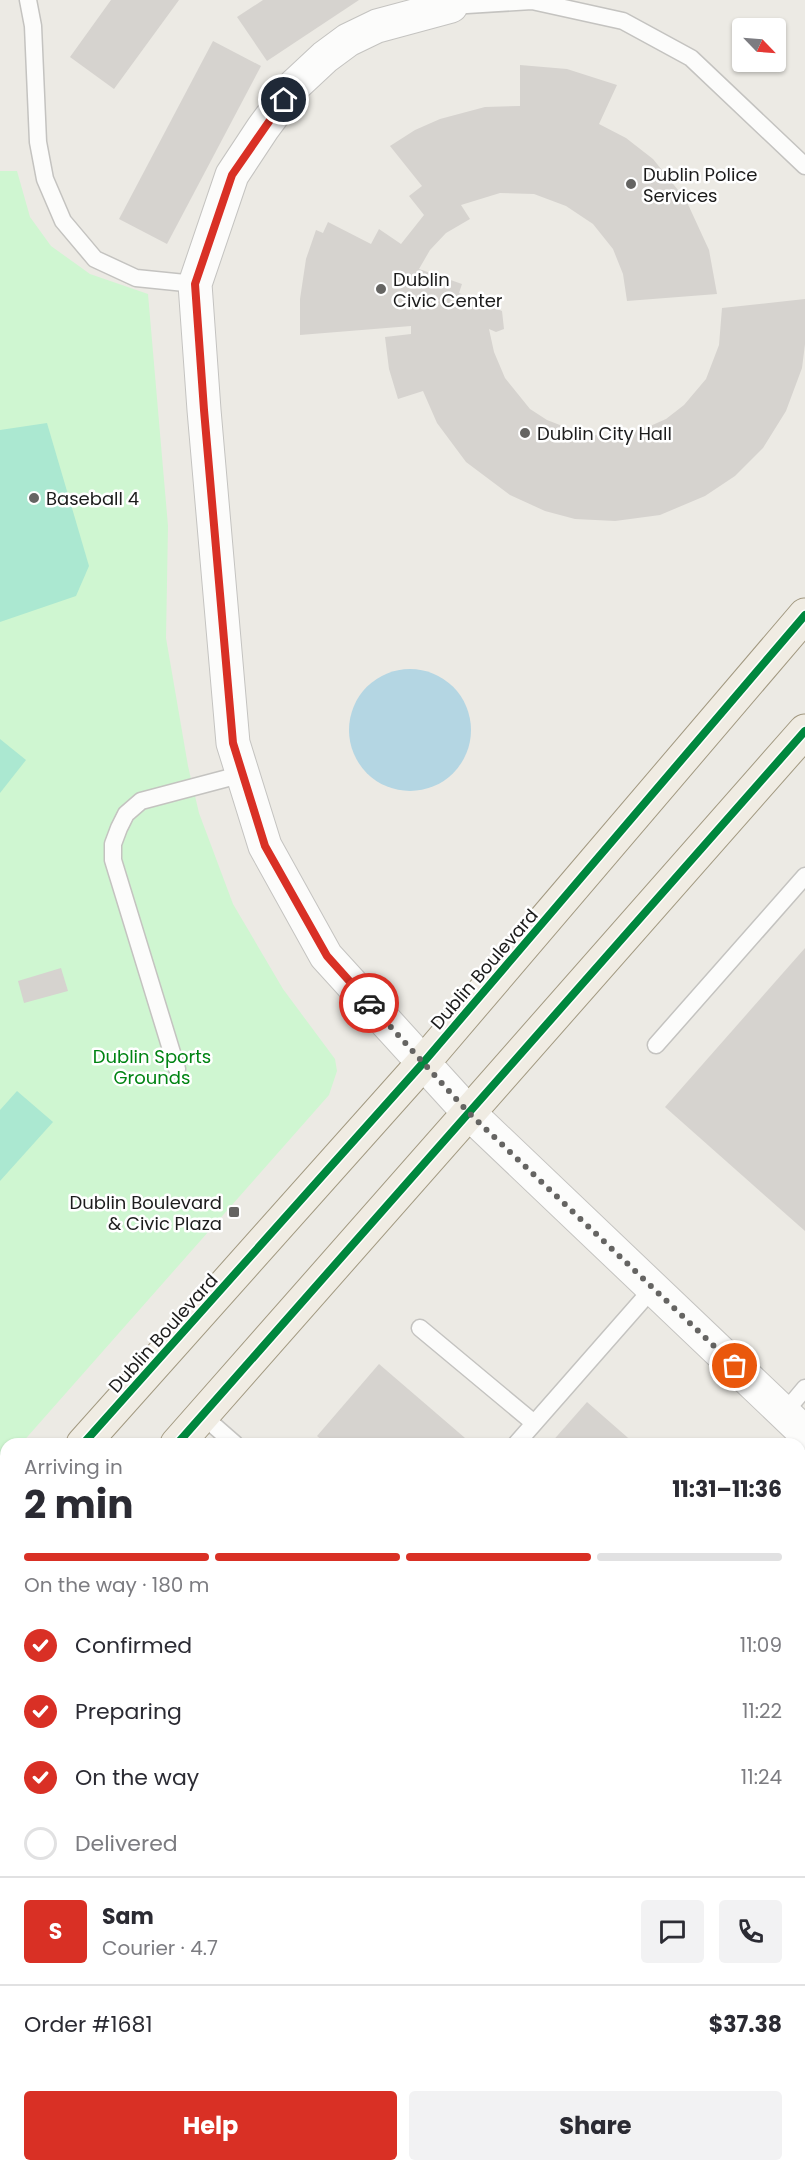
<!DOCTYPE html>
<html lang="en">
<head>
<meta charset="utf-8">
<style>
	body { margin:0; font-family:Poppins,sans-serif; background:#f2f2f3; color:#2b2b33; height:100vh; display:flex; flex-direction:column; font-size:22px; white-space:nowrap }
	* { box-sizing:border-box; margin:0 }
	p { font-size:20px; color:#7c7c81 }
	.icon { flex:none; width:33px; height:33px; fill:none; stroke:currentColor; stroke-width:2; stroke-linecap:round; stroke-linejoin:round }
	.map { position:relative; flex:1; overflow:hidden }
	.panel { position:absolute; left:0px; top:1438px; width:806px; height:734px; display:flex; flex-direction:column; background:#fff; border-radius:18px 18px 0 0; box-shadow:0 2px 4px #0004 }
	.panel>* { flex:none }
	.needle { width:39px; rotate:115deg }
	.buttons { position:absolute; left:732px; top:18px; display:grid; gap:12px }
	.buttons a { display:grid; place-items:center; width:54px; height:54px; border-radius:6px; background:#fff; box-shadow:0 2px 4px #0004; font-size:30px }
	.pin { position:absolute; display:grid; place-items:center; width:51px; height:51px; color:#fff; margin:-26px; border:3px solid #fff; border-radius:50%; box-shadow:0 2px 6px #0007 }
	.courier { position:absolute; display:grid; place-items:center; width:60px; height:60px; margin:-30px; border:4px solid #d93025; border-radius:50%; background:#fff; color:#222; box-shadow:0 2px 8px #0007 }
	.head em { font-style:normal; font-weight:700 }
	.head div { display:flex; flex-direction:column-reverse }
	.head { display:flex; align-items:center; justify-content:space-between; height:102px; padding:0 24px }
	h1 { font-size:39px; font-weight:700; line-height:45px }
	.bar { display:grid; grid-template-columns:repeat(4,1fr); gap:9px 6px; align-content:center; height:72px; padding:0 24px }
	.bar i { height:8px; border-radius:4px; background:#e1e1e2 }
	.bar .current { background:#d93025 }
	.bar p { grid-column:span 4 }
	.line { display:flex; align-items:center; gap:15px; padding:0 24px; border-top:2px solid #e1e1e2 }
	.line div { flex:1 }
	.round { display:grid; place-items:center; flex:none; width:63px; height:63px; border-radius:6px; background:#f2f2f3 }
	ol { padding:0 24px; list-style:none }
	li { display:flex; align-items:center; gap:18px; height:66px }
	li p { margin-inline-start:auto }
	li .icon { padding:6px; border-radius:50%; background:#d93025; color:#fff; stroke-width:4 }
	li:last-child { color:#7c7c81 }
	li i { width:33px; height:33px; border:3px solid #e1e1e2; border-radius:50% }
	.action { display:flex; gap:12px; margin-top:auto; padding:12px 24px }
	.action a { flex:1; height:69px; border-radius:6px; background:#d93025; color:#fff; font-size:24px; font-weight:700; line-height:69px; text-align:center }
	.action a+a { background:#f2f2f3; color:#2b2b33 }
	.map>svg:first-child { display:block }
</style>
</head>
<body>
<div class="map">
<svg width="805" height="2171" viewBox="0 0 805 2171">
	<rect width="100%" height="100%" fill="#eceae4"/>
	<!-- park -->
	<polygon fill="#cff6d1" points="0,171 17,171 30,217 51,246 90,274 148,294 168,526 166,638 188,766 199,813 233,904 283,989 335,1059 337,1071 329,1095 21,1444 6,1444 6,1461 0,1468"/>
	<!-- pitch -->
	<g fill="#abe8d1">
		<polygon points="47,423 89,566 76,596 0,622 0,430"/>
		<polygon points="0,739 26,760 0,793"/>
		<polygon points="17,1091 53,1122 0,1181 0,1110"/>
	</g>
	<!-- water -->
	<circle fill="#b4d6e3" cx="410" cy="730" r="61"/>
	<!-- building -->
	<g fill="#d6d3cf">
		<polygon points="111,0 179,0 114,89 70,57"/>
		<polygon points="263,0 359,0 267,61 237,17"/>
		<polygon points="213,41 261,66 167,244 119,219"/>
		<polygon points="520,65 567,69 617,85 599,124 626,138 653,159 686,200 709,250 717,294 627,301 623,274 613,249 593,224 566,206 534,194 500,193 461,205 470,219 446,233 430,250 419,269 462,284 459,293 502,311 504,329 496,332 489,329 494,352 505,378 530,409 547,420 583,434 604,436 626,433 648,427 666,419 684,405 706,379 719,345 722,308 805,299 805,344 802,368 786,411 763,448 735,476 705,496 660,515 615,521 575,519 545,511 510,495 466,462 437,423 423,391 398,399 389,369 385,337 411,334 411,326 300,335 300,299 306,259 316,230 323,233 328,222 371,244 379,229 401,244 424,215 409,196 422,186 390,146 415,130 440,119 485,107 520,106"/>
		<polygon points="805,948 805,1231 665,1107"/>
		<polygon points="61,968 68,991 24,1003 18,981"/>
		<polygon points="379,1364 472,1444 327,1444 317,1436"/>
		<polygon points="587,1402 635,1444 550,1444"/>
		<polygon points="800,1589 805,1594 805,1668 800,1674"/>
		<polygon points="6,1757 6,1790 0,1785 0,1763"/>
		<polygon points="805,1828 805,1994 800,1989 800,1834"/>
		<polygon points="0,1988 6,1993 6,2154 0,2149"/>
		<polygon points="19,2166 240,2166 236,2171 25,2171"/>
		<polygon points="494,2166 794,2166 800,2171 490,2171"/>
	</g>
	<g fill="none" stroke-linecap="round" stroke-linejoin="round">
		<!-- service casing -->
		<g stroke="#c4c3c0" stroke-width="19">
			<g id="service">
				<polyline points="28,0 33,26 38,142 45,179 63,221 95,259 136,278 195,284"/>
				<polyline points="451,6 532,1 623,21 691,58 805,166"/>
				<polyline points="656,1045 805,876"/>
				<polyline points="177,1069 113,860 113,844 119,828 126,814 141,801 243,774"/>
				<polyline points="420,1328 534,1423"/>
				<polyline points="784,1413 805,1388"/>
				<polyline points="203,1416 235,1444"/>
				<polyline points="516,1444 653,1288"/>
				<polyline points="800,1757 805,1751"/>
				<polyline points="0,1819 6,1824"/>
				<polyline points="0,1954 6,1959"/>
				<polyline points="800,2073 805,2077"/>
				<polyline points="301,2171 302,2166"/>
				<polyline points="443,2171 447,2166"/>
			</g>
		</g>
		<!-- minor casing -->
		<g stroke="#c4c3c0" stroke-width="35">
			<polyline id="minor" points="451,6 377,26 348,40 325,57 295,85 263,128 232,175 195,284 204,410 233,743 265,846 326,956 469,1113 805,1433"/>
		</g>
		<!-- primary casing -->
		<g stroke="#a29981" stroke-width="35">
			<g id="primary">
				<polyline points="83,1444 423,1063 805,615"/>
				<polyline points="177,1444 805,731"/>
				<polyline points="0,1538 6,1531"/>
				<polyline points="0,1646 6,1639"/>
			</g>
		</g>
		<!-- service -->
		<use href="#service" stroke="#fcfcfb" stroke-width="16"/>
		<!-- minor -->
		<use href="#minor" stroke="#fcfcfb" stroke-width="33"/>
		<!-- primary -->
		<use href="#primary" stroke="#f0ece3" stroke-width="33"/>
		<!-- cycleway casing -->
		<g stroke="#fff" stroke-width="11">
			<g id="cycleway">
				<polyline points="83,1444 423,1063 805,615"/>
				<polyline points="177,1444 805,731"/>
			</g>
		</g>
		<!-- cycleway -->
		<use href="#cycleway" stroke="#00873e" stroke-width="8"/>
	</g>
	<g fill="none" stroke-linecap="round" stroke-linejoin="round">
		<!-- done -->
		<polyline stroke="#656462" stroke-width="6" stroke-dasharray="0 10.8" points="369,1003 469,1113 735,1366"/>
		<!-- route -->
		<polyline stroke="#d93025" stroke-width="8" points="284,100 232,175 195,284 204,410 233,743 265,846 327,956 369,1003"/>
	</g>
	<!-- markers -->
	<g fill="#656462" stroke="#fff" stroke-width="2">
		<circle cx="631" cy="184" r="6"/>
		<circle cx="381" cy="289" r="6"/>
		<circle cx="525" cy="433" r="6"/>
		<circle cx="34" cy="498" r="6"/>
		<rect x="228" y="1206" width="12" height="12" rx="3"/>
	</g>
	<g text-anchor="middle" dominant-baseline="central" stroke-width="5" stroke-linejoin="round" paint-order="stroke">
		<!-- poi labels -->
		<g font-size="18" fill="#1c1c1c" stroke="#fff" text-anchor="start">
			<text x="643" y="174">Dublin Police<tspan x="643" dy="21">Services</tspan></text>
			<text x="393" y="279">Dublin<tspan x="393" dy="21">Civic Center</tspan></text>
			<text x="537" y="433">Dublin City Hall</text>
			<text x="46" y="498">Baseball 4</text>
			<text x="222" y="1202" text-anchor="end">Dublin Boulevard<tspan x="222" dy="21">&amp; Civic Plaza</tspan></text>
		</g>
		<!-- street labels -->
		<g font-size="18" fill="#1c1c1c" stroke="#fff">
			<text transform="translate(484 969) rotate(-49)">Dublin Boulevard</text>
			<text transform="translate(163 1333) rotate(-48)">Dublin Boulevard</text>
		</g>
		<!-- park labels -->
		<g font-size="18" fill="#008413" stroke="#fff">
			<text x="152" y="1056">Dublin Sports<tspan x="152" dy="21">Grounds</tspan></text>
		</g>
	</g>
</svg>
<div class="buttons">
<a><svg class="needle" viewBox="-14 -14 28 28"><path d="M0-13l5 13h-10z" fill="#e53935"/><path d="M0 13l5-13h-10z" fill="#7c7c81"/></svg></a>
</div>
<div class="pin" style="left:735px;top:1366px;background:#ea580c"><svg class="icon" aria-label="bag" viewBox="0 0 24 24"><path d="M5 8h14l-1 12H6zM9 8a3 3 0 0 1 6 0"/></svg></div>
<div class="pin" style="left:284px;top:100px;background:#1f2937"><svg class="icon" aria-label="home" viewBox="0 0 24 24"><path d="M3 11l9-7 9 7M6 9v11h12V9"/></svg></div>
<div class="courier" style="left:369px;top:1003px"><svg class="icon" aria-label="car" viewBox="0 0 24 24"><path d="M5 17H2v-5l4-1 3-4h7l3 4 3 1v5h-3M9 17h6M6 11h13"/><circle cx="7" cy="17" r="2"/><circle cx="17" cy="17" r="2"/></svg></div>
<section class="panel">
<div class="head"><div><h1>2 min</h1><p>Arriving in</p></div><em>11:31–11:36</em></div>
<div class="bar"><i class="current"></i><i class="current"></i><i class="current"></i><i></i><p>On the way · 180 m</p></div>
<ol>
<li><svg class="icon" aria-label="check" viewBox="0 0 24 24"><path d="M5 12l5 5 9-10"/></svg>Confirmed<p>11:09</p></li>
<li><svg class="icon" aria-label="check" viewBox="0 0 24 24"><path d="M5 12l5 5 9-10"/></svg>Preparing<p>11:22</p></li>
<li><svg class="icon" aria-label="check" viewBox="0 0 24 24"><path d="M5 12l5 5 9-10"/></svg>On the way<p>11:24</p></li>
<li><i></i>Delivered</li>
</ol>
<div class="line" style="height:108px"><b class="round" style="background:#d93025;color:#fff">S</b><div><b>Sam</b><p>Courier · 4.7</p></div><a class="round"><svg class="icon" aria-label="chat" viewBox="0 0 24 24"><path d="M4 5h16v11H9l-5 4z"/></svg></a><a class="round"><svg class="icon" aria-label="phone" viewBox="0 0 24 24"><path d="M5 4h4l2 5-3 2q2 4 5 5l2-3 5 2v4C11 20 4 13 5 4z"/></svg></a></div>
<div class="line" style="height:78px"><div>Order #1681</div><b>$37.38</b></div>
<div class="action"><a>Help</a><a>Share</a></div>
</section>
</div>
</body>
</html>
